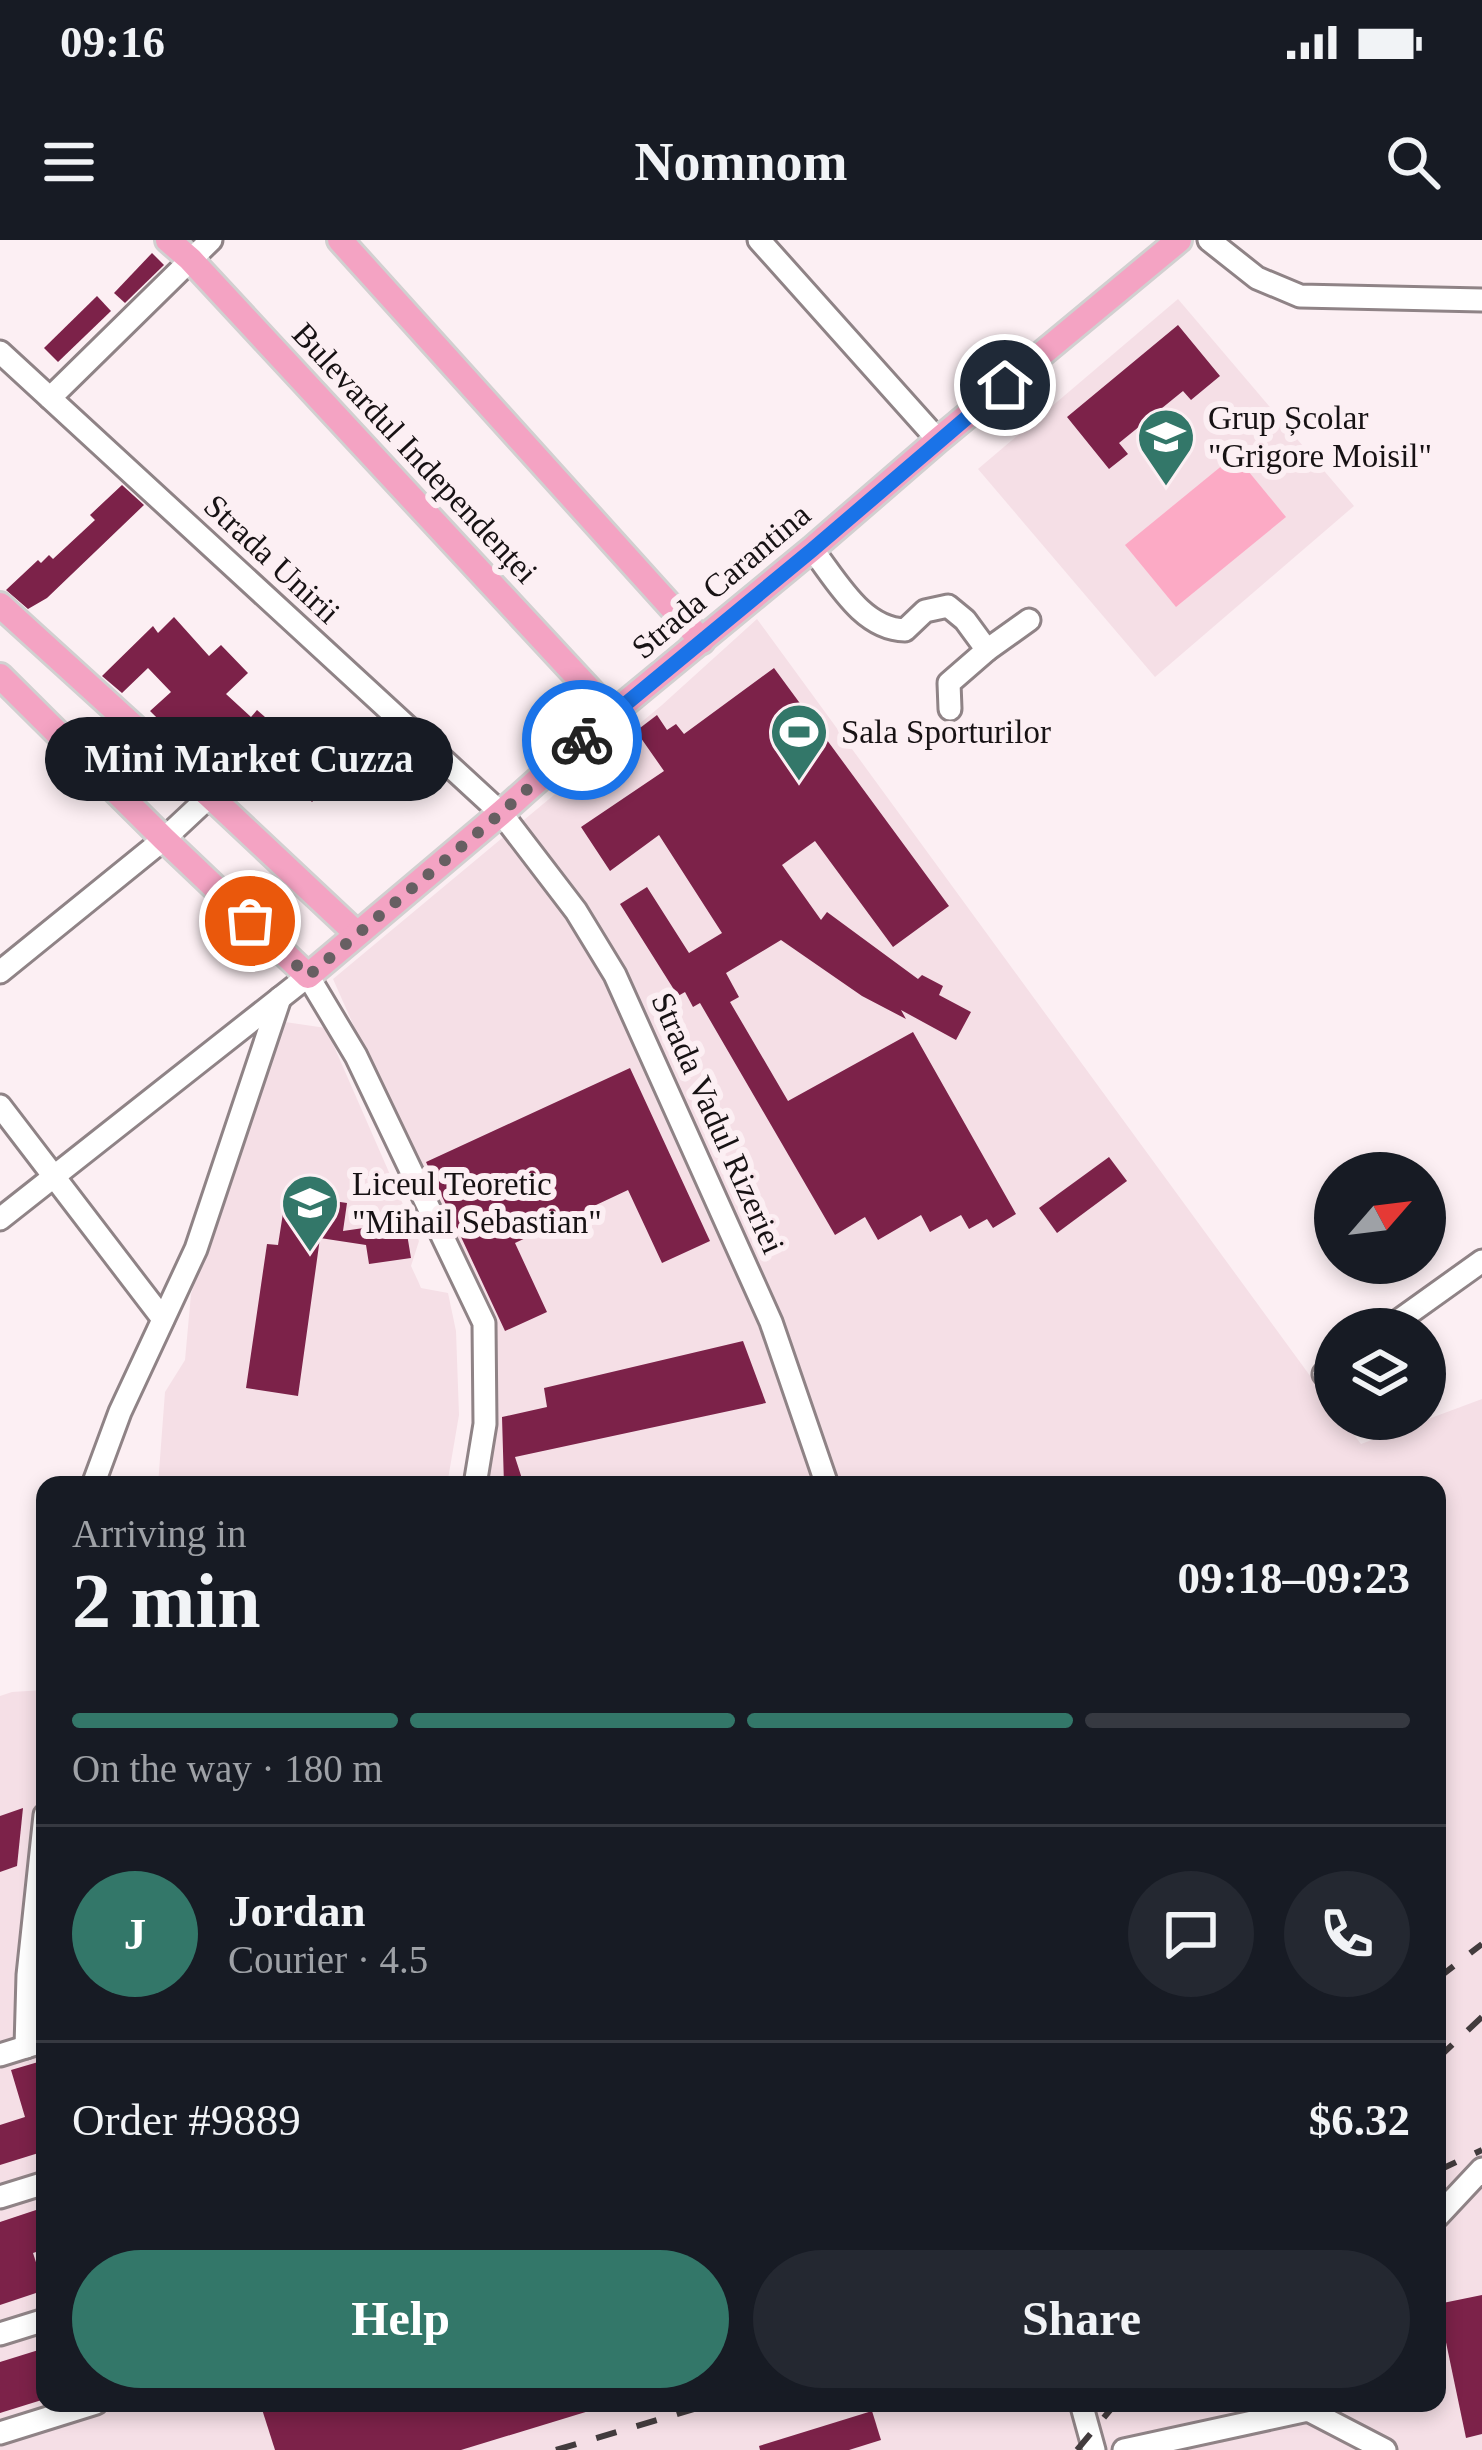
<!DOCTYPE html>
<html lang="en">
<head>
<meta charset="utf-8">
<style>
	body { margin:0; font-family:Georgia,serif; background:#242831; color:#f1f3f6; height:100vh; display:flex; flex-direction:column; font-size:45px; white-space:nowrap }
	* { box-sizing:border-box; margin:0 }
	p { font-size:39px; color:#9ea1a6 }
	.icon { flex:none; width:66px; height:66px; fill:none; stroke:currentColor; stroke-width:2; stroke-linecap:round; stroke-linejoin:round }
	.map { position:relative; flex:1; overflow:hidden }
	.drawer { position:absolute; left:36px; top:1236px; width:1410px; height:936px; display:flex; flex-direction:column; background:#171b24; border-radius:24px; box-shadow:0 6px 18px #0003 }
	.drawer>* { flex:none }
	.needle { width:78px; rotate:62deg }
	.tools { position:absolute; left:1314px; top:912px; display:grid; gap:24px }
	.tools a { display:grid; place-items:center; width:132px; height:132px; border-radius:50%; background:#171b24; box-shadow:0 6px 18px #0003; font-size:60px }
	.pin { position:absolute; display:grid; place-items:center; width:102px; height:102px; color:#fff; margin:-51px; border:6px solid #fff; border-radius:50%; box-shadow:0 3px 12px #0007 }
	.courier { position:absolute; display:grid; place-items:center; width:120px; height:120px; margin:-60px; border:9px solid #1a73e8; border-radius:50%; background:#fff; color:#222; box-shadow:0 3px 15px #0007 }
	.bubble { position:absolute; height:84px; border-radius:42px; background:#171b24; box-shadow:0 6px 18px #0003; font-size:39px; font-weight:700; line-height:84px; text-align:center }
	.headline em { font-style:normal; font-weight:700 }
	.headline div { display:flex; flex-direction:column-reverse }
	.headline { display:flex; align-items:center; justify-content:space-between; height:204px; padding:0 36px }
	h1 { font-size:78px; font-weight:700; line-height:90px }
	.bar { display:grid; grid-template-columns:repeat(4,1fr); gap:18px 12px; align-content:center; height:144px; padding:0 36px }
	.bar i { height:15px; border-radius:9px; background:#363941 }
	.bar .on { background:#337769 }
	.bar p { grid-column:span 4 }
	.line { display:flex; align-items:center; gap:30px; padding:0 36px; border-top:3px solid #363941 }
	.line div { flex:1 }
	.round { display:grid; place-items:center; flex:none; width:126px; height:126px; border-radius:63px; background:#242831 }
	.primary-button { display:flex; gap:24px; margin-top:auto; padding:24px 36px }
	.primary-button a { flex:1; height:138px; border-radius:72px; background:#337769; color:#fff; font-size:48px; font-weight:700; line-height:138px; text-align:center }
	.primary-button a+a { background:#242831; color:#f1f3f6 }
	.status { display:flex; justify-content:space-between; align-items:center; height:84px; padding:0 60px; background:#171b24; direction:ltr }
	.status svg { height:33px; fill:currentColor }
	header { display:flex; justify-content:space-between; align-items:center; height:156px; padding:0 36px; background:#171b24; font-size:54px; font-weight:700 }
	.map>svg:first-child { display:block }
</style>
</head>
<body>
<div class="status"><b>09:16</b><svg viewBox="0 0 49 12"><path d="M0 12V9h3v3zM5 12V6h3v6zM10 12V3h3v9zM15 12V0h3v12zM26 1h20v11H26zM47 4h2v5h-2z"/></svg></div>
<header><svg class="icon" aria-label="menu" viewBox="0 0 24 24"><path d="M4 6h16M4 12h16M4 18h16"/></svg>Nomnom<svg class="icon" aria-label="search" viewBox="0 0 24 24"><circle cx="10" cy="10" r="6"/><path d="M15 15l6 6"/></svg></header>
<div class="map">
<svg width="1482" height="2210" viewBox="0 0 1482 2210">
	<rect width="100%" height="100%" fill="#fceff3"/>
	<!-- built -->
	<g fill="#f5dfe6">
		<polygon points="1178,59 1354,266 1155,437 978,229"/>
		<polygon points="757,379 1335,1170 1335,1179 1342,1179 1361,1204 1482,1159 1482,2210 0,2210 0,1456 12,1452 45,1450 45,2163 1437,2163 1437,1245 483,1245 483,1077 333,739 662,465"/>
		<polygon points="285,782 326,788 419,1001 411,1026 418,1041 421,1048 448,1053 456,1091 459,1175 447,1245 158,1245 165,1152 185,1120 191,1054"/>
	</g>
	<!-- green -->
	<polygon fill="#fcaac5" points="1235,215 1286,277 1176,367 1125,305"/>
	<!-- building -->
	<g fill="#7c2249">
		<polygon points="152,13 164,25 125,63 114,53"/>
		<polygon points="97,56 111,71 58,122 44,108"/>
		<polygon points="1178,85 1220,136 1191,160 1183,151 1119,203 1128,214 1109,229 1067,177"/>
		<polygon points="122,245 144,265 47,358 28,369 6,350 38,320 41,323 49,315 53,319 95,280 90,275"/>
		<polygon points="174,377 209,416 221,405 248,433 226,454 251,477 257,470 273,484 266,492 272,497 226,546 150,471 171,452 148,428 122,453 102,436 153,386 158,393"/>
		<polygon points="774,428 949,666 893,707 815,601 782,625 821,680 827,672 918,739 922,735 943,746 939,755 971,772 956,800 901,770 906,779 862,756 781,700 726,733 739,757 730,762 788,861 913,792 1016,974 993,988 987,979 969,989 961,975 930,992 921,975 878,1000 865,977 835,995 700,763 693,767 685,752 678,756 620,664 647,647 689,713 722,693 659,595 610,631 581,587 664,531 636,491 657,475 667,490 676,484 684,494"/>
		<polygon points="312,520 333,541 312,562 291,541"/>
		<polygon points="630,828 710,1001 662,1023 628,950 515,1003 547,1072 505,1091 426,922"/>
		<polygon points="1109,917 1127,941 1057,993 1039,968"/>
		<polygon points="286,954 347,963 343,991 405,982 411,1018 369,1024 366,1005 320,998 298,1156 246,1148 267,1004 278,1005"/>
		<polygon points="743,1101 766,1163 515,1217 524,1245 504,1245 502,1177 547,1167 544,1148"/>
		<polygon points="23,1568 17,1626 0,1632 0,1576"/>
		<polygon points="45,1820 45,1911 0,1925 0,1885 25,1877 11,1830"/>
		<polygon points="45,1967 45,2009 33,2013 45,2050 0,2065 0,1982"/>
		<polygon points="1482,2055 1482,2194 1466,2198 1438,2064"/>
		<polygon points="45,2108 45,2159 0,2173 0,2122"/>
		<polygon points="260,2163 602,2163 602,2167 461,2210 275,2210"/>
		<polygon points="872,2171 881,2200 849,2210 760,2210 759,2206"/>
	</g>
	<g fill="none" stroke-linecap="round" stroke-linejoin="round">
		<!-- minor casing -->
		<g stroke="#8f8386" stroke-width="27">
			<g id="minor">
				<polyline points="759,0 938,200"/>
				<polyline points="1209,0 1257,38 1300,56 1482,60"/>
				<polyline points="0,112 501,573 576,671 615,735 771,1082 827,1245"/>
				<polyline points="50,158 211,0"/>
				<path d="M812,309C837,341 862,389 905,390L925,371L948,366L965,380L987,410L949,443L950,469"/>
				<polyline points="987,410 1029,380"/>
				<polyline points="0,732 164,599 210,556"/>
				<polyline points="0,866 163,1079"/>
				<polyline points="0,979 308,736 356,816 484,1083 485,1184 475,1245"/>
				<polyline points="1387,1089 1482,1021"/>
				<polyline points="1324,1134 1335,1126"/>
				<polyline points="93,1245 120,1172 196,1009 280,758"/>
				<polyline points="26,1807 28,1735 45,1575"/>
				<polyline points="0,1815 45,1801"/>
				<polyline points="0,1957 45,1943"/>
				<polyline points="1437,1977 1482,1929"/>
				<polyline points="0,2094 45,2080"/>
				<polyline points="1081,2163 1094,2210"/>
				<polyline points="0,2193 96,2163"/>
				<polyline points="1124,2210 1308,2170 1385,2210"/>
			</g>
		</g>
		<!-- major casing -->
		<g stroke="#d1d0d0" stroke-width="30">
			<g id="major">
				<polyline points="168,0 190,19 612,474"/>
				<polyline points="340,0 702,401"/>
				<polyline points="0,365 210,556 357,694"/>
				<polyline points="0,436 164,599 308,736 501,573 612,474 812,309 938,200 1179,0"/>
			</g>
		</g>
		<!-- minor -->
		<use href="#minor" stroke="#fff" stroke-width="21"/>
		<!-- major -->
		<use href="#major" stroke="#f4a3c3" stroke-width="24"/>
		<!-- rail -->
		<g stroke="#423b3d" stroke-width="6" stroke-dasharray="21 21" stroke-linecap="butt">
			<polyline points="1437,1739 1482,1704"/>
			<polyline points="1437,1819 1482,1777"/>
			<polyline points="1437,1931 1482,1910"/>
			<polyline points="556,2210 714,2163"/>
			<polyline points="1077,2210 1116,2163"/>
		</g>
	</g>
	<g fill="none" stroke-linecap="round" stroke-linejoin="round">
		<!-- done -->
		<polyline stroke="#675f62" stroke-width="12" stroke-dasharray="0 21.6" points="250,681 308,736 501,573 582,500"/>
		<!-- route -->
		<polyline stroke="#1a73e8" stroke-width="15" points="582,500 812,310 1005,145"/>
	</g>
	<!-- icons -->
	<defs>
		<g id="university-pin" transform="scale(3)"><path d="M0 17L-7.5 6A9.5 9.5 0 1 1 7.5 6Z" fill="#337769" stroke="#fceff3"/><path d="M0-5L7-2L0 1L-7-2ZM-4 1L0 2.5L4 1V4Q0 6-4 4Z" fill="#fff"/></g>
		<g id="stadium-pin" transform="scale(3)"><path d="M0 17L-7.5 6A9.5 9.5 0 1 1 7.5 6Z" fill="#337769" stroke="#fceff3"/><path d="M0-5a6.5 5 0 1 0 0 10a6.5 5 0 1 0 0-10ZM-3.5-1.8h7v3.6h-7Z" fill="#fff"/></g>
	</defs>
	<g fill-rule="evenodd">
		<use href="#university-pin" x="1166" y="197"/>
		<use href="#stadium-pin" x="799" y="492"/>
		<use href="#university-pin" x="310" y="963"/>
	</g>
	<g text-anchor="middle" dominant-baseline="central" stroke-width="12" stroke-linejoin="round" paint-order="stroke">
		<!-- poi labels -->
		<g font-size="33" fill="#171214" stroke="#fceff3" text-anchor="start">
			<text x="1208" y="178">Grup Școlar<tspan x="1208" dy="38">"Grigore Moisil"</tspan></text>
			<text x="841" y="492">Sala Sporturilor</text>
			<text x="352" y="944">Liceul Teoretic<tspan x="352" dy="38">"Mihail Sebastian"</tspan></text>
		</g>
		<!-- street labels -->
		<g font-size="33" fill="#171214" stroke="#fceff3">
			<text transform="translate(415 213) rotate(47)">Bulevardul Independenței</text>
			<text transform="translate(272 319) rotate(43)">Strada Unirii</text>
			<text transform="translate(721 341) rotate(-40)">Strada Carantina</text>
			<text transform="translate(718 883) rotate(66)">Strada Vadul Rizeriei</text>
		</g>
	</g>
</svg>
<div class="tools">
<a><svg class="needle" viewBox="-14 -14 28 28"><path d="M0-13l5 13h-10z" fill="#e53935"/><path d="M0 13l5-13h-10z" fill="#9ea1a6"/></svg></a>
<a><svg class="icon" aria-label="layers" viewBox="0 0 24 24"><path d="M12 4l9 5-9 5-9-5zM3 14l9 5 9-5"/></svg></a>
</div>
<div class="pin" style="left:250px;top:681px;background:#ea580c"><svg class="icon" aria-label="bag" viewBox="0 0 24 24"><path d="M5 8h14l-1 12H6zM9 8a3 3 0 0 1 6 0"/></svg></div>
<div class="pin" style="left:1005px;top:145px;background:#1f2937"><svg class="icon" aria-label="home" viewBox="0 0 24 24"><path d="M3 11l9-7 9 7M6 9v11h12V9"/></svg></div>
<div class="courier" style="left:582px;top:500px"><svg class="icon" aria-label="bike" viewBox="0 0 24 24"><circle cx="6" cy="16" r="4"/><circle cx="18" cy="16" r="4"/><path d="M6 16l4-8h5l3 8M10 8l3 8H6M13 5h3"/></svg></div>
<div class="bubble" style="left:45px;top:477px;width:408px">Mini Market Cuzza</div>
<section class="drawer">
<div class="headline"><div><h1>2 min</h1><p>Arriving in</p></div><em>09:18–09:23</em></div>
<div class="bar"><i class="on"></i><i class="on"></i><i class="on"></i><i></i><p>On the way · 180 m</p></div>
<div class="line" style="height:216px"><b class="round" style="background:#337769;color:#fff">J</b><div><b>Jordan</b><p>Courier · 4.5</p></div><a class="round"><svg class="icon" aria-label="chat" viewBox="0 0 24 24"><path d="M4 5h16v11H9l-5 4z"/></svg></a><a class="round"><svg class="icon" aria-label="phone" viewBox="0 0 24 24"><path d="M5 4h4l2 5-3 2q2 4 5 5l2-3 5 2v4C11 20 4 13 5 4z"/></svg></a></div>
<div class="line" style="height:156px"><div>Order #9889</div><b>$6.32</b></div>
<div class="primary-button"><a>Help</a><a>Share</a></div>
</section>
</div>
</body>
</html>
